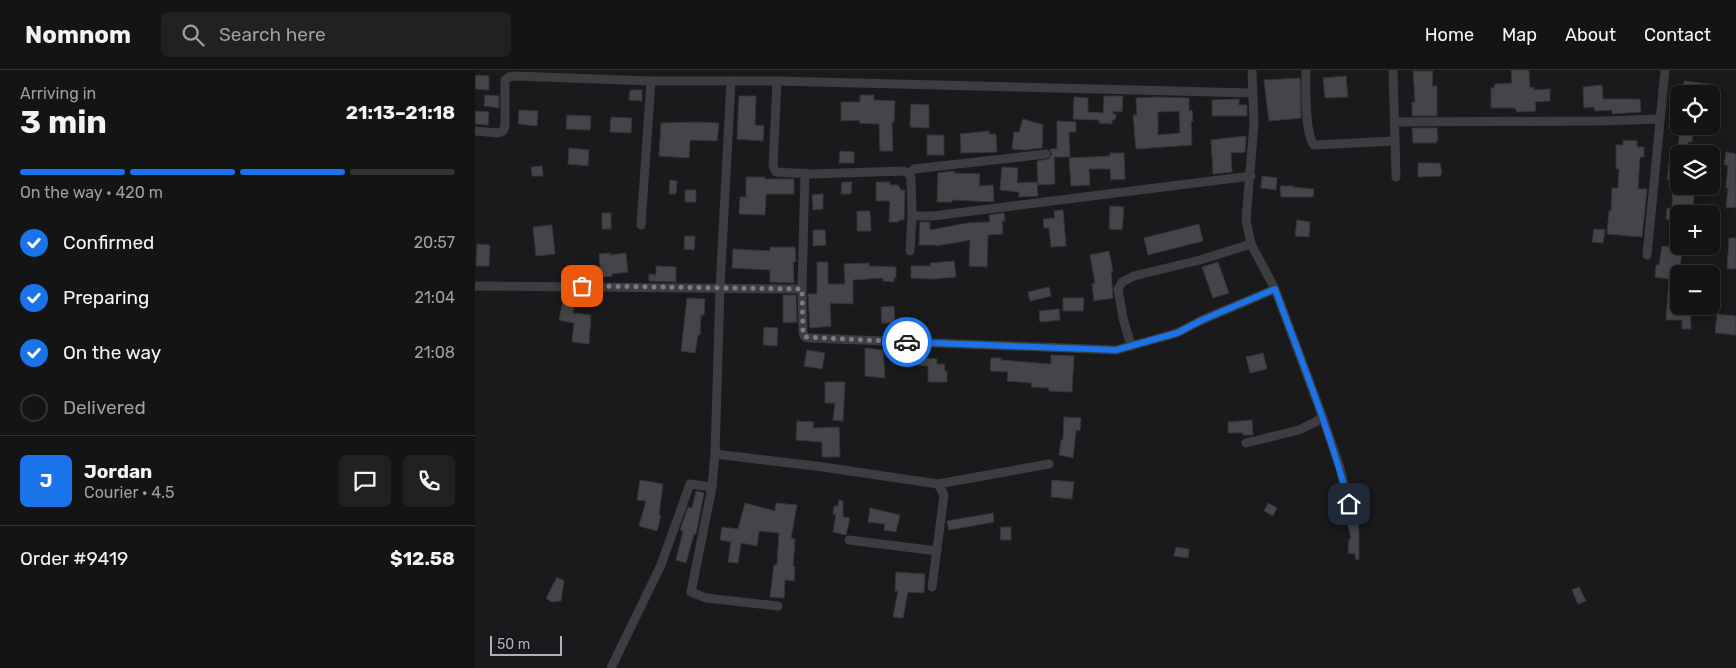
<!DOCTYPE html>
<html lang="en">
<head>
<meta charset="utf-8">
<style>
	body { margin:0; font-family:Rubik,sans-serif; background:#212122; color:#f1f3f6; height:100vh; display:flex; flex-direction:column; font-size:19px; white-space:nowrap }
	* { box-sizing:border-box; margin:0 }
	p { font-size:16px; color:#9d9ea0 }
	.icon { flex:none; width:28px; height:28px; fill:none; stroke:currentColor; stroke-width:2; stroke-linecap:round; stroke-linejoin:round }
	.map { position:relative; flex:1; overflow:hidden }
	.panel { display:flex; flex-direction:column; background:#141415; width:475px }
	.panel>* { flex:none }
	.fabs { position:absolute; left:1195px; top:15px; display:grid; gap:10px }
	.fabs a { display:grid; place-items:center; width:50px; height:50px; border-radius:8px; background:#141415; box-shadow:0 2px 12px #0003,0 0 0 1px #333334; font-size:25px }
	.scale { position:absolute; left:15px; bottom:12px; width:72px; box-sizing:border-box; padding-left:5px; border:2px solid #aeb0bb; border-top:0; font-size:14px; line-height:18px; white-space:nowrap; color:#aeb0bb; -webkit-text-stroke:4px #151517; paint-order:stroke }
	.pin { position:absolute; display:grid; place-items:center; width:42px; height:42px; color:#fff; margin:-21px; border-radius:10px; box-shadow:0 2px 8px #0006 }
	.courier { position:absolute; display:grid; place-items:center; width:50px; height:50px; margin:-25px; border:4px solid #1a73e8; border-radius:50%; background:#fff; color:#222; box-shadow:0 1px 6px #0007 }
	.overview em { font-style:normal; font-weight:700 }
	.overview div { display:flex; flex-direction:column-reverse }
	.overview { display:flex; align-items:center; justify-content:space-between; height:85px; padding:0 20px }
	h1 { font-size:32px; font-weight:700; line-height:38px }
	.bar { display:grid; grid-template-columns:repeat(4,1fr); gap:8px 5px; align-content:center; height:60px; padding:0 20px }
	.bar i { height:6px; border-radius:4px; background:#333334 }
	.bar .on { background:#1a73e8 }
	.bar p { grid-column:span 4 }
	.line { display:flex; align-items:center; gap:12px; padding:0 20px; border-top:1px solid #333334 }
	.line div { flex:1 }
	.round { display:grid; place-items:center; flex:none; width:52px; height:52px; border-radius:8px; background:#212122 }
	ol { padding:0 20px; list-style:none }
	li { display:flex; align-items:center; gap:15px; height:55px }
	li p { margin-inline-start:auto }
	li .icon { padding:5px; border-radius:50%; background:#1a73e8; color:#fff; stroke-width:4 }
	li:last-child { color:#9d9ea0 }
	li i { width:28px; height:28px; border:2px solid #333334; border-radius:50% }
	header { display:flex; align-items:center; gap:30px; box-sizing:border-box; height:70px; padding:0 25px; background:#141415; border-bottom:1px solid #333334 }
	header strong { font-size:24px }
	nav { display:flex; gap:28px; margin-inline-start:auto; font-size:18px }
	.search { width:350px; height:45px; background:#212122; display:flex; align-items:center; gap:12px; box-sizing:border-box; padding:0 18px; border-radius:8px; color:#9d9ea0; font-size:19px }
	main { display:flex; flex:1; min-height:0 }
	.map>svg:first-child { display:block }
</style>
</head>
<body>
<header>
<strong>Nomnom</strong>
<div class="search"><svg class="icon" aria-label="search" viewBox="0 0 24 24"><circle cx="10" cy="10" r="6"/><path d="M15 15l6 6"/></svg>Search here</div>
<nav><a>Home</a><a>Map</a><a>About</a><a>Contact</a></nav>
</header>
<main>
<section class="panel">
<div class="overview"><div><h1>3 min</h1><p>Arriving in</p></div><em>21:13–21:18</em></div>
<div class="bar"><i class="on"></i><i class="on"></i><i class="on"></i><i></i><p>On the way · 420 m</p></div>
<ol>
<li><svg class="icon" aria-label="check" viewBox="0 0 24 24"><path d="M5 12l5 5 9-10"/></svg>Confirmed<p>20:57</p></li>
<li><svg class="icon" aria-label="check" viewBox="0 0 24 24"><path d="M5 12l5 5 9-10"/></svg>Preparing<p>21:04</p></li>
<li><svg class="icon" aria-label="check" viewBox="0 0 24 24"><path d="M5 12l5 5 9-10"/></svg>On the way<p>21:08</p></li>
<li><i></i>Delivered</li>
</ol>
<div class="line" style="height:90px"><b class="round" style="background:#1a73e8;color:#fff">J</b><div><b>Jordan</b><p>Courier · 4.5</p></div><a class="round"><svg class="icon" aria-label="chat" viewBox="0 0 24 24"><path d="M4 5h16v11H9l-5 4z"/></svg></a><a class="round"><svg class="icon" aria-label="phone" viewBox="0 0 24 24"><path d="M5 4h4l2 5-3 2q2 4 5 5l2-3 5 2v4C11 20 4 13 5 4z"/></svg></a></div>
<div class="line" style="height:65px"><div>Order #9419</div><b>$12.58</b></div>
</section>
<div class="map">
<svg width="1261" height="598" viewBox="0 0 1261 598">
	<rect width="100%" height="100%" fill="#1a1a1c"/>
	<!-- building -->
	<g fill="#454549" stroke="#353438" fill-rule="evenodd">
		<polygon points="1036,0 1054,0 1055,18 1059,17 1059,20 1075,19 1075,31 1060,32 1061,41 1042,42 1040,38 1016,38 1016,18 1019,18 1020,14 1037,13"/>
		<polygon points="938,1 958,1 957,16 962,16 962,46 937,46 937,32 940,32"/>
		<polygon points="1,5 14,6 14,20 0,19"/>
		<polygon points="871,6 873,27 850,28 848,8"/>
		<polygon points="825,8 826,48 794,51 789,10"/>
		<polygon points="1209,11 1234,14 1232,24 1208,24"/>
		<polygon points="1127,15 1128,29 1165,29 1166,42 1137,44 1137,40 1120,41 1119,37 1109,38 1108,17"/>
		<polygon points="155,20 167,20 167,31 154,30"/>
		<polygon points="10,25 24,26 24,38 9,36"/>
		<polygon points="385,25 399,25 399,30 420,31 419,52 417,52 418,81 405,81 404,54 384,53 385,50 366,51 366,32 385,32"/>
		<polygon points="264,26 281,26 280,55 289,56 288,71 262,69"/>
		<polygon points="629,26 648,26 647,42 638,41 638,44 641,44 640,50 637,50 637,54 624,53 624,50 598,49 599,27 613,28 613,42 628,43"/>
		<path d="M683,27L714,28V41L717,40L718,51L716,52L717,75L661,79L658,45H662L661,28ZM704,41L705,63L683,65V42Z"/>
		<polygon points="764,29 764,35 772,35 772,46 737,46 737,30"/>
		<polygon points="436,34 454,35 454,58 435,57"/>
		<polygon points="44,40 63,41 62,56 43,54"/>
		<polygon points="0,41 14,42 13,55 0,54"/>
		<polygon points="92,45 116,46 115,60 91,59"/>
		<polygon points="136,47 157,48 156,63 135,62"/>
		<polygon points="548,49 568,55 567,78 549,80 537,79 539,62 544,62"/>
		<polygon points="582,51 601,52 601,62 594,62 595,87 579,87 580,114 563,115 562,91 574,89 577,84 575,79 582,79"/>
		<polygon points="221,52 244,53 242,71 215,70 214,88 184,86 186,53"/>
		<polygon points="937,58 962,58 963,71 961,71 961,73 938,73"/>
		<polygon points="1205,58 1218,59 1217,72 1213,72 1212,84 1204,84 1204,110 1192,110 1196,77 1203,78"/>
		<polygon points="514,61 514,64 521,64 522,82 486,83 485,64"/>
		<rect x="452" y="65" width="17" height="20"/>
		<polygon points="771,66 770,82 756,83 757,102 738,104 736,70"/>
		<polygon points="1148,70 1162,71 1162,77 1169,77 1169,87 1165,87 1163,119 1172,119 1167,167 1132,164 1134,141 1136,141 1137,118 1143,118 1144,99 1141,99 1141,75 1148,75"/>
		<polygon points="94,78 114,80 113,96 93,94"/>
		<polygon points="365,81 379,82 379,93 364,93"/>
		<polygon points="1251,82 1261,84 1261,138 1251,137 1253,118 1251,118 1253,95 1249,95"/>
		<polygon points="635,83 649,83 650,109 636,110 635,99 614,99 615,115 596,116 594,88 635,86"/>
		<polygon points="943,93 965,93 967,103 966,103 966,106 943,107"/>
		<polygon points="67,96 68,106 57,106 56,97"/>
		<polygon points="527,97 543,98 542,113 562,112 563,126 544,127 544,122 525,120"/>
		<polygon points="479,101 479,103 505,104 504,116 518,115 519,132 477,130 477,132 462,132 463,103"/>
		<polygon points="787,106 802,108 801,120 786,118"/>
		<polygon points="271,107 290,107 290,109 319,109 319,124 291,124 290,145 264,144 265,127 271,127"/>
		<polygon points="195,110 202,111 201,124 194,124"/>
		<polygon points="367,112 377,112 376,124 366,124"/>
		<polygon points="401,112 415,112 415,115 423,115 426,120 430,120 429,150 424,150 424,152 414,152 415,131 401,131"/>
		<polygon points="805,116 818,116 818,117 839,119 838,127 806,127"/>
		<polygon points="1198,117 1220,118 1217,144 1204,144 1204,176 1208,176 1201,223 1204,223 1204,236 1215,236 1216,259 1207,259 1207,250 1191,250 1194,209 1180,207 1181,195 1184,195 1187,176 1195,177 1197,150 1191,149 1192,138 1197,139"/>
		<rect x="210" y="120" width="11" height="12"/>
		<polygon points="348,124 348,139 338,140 337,125"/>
		<polygon points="635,136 649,137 647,160 634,159"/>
		<polygon points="588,140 591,176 576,177 574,158 569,158 568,149 580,148 579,141"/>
		<polygon points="382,141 395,141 396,161 382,161"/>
		<rect x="127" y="143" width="9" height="16"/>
		<polygon points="529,143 530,151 527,151 528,164 513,165 512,197 494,196 495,170 461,176 461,175 444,175 445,152 455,152 455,160 492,153 515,152 514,145"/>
		<polygon points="822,150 835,152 834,167 820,166"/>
		<polygon points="724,154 728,171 673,185 669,168"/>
		<polygon points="77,155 80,184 61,186 58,157"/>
		<polygon points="1119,159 1130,160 1128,173 1117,172"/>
		<polygon points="338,160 350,160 351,175 338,176"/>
		<polygon points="210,166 220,166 219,180 209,179"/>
		<polygon points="1254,168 1261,168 1261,199 1252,199"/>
		<polygon points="2,174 15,175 14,196 1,196"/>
		<polygon points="295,177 320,177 321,192 318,192 319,213 295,212 295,200 257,198 258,179 295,181"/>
		<polygon points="634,181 638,201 636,202 638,228 619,231 617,214 620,213 615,185"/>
		<polygon points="135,183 135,185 151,183 153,202 137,204 137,206 126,207 124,184"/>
		<polygon points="479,191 481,207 457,209 436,208 436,196 456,196 455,193"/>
		<polygon points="342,192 353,192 353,214 370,214 369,194 394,193 394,196 421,197 421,208 419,208 419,212 408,211 408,208 378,210 378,234 355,233 356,256 335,258 333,224 342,224"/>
		<polygon points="743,192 754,223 738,228 727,197"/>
		<polygon points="181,196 201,197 201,212 174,211 174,204 181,205"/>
		<polygon points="574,217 576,226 555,231 553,222"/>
		<polygon points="308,225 321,225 322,252 308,253"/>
		<polygon points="212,228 230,229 229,245 226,245 225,265 223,265 220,283 206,281"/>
		<polygon points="588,228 609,228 608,241 588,241"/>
		<polygon points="88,231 100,233 98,243 116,245 114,274 97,272 99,253 84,250"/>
		<polygon points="419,236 420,253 407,253 406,237"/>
		<polygon points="584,239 585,250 565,252 564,241"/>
		<polygon points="1242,244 1261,246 1261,265 1240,263"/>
		<polygon points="289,257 303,258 302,276 288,275"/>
		<polygon points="390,278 408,280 410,308 390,306"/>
		<polygon points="332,280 350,283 347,299 329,296"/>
		<polygon points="788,283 792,299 775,303 771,287"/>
		<polygon points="576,285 599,286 597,322 574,321 574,318 556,317 557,313 532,311 533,302 515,301 516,288 526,288 526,290 576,294"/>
		<polygon points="435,286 462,289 462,294 470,294 469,301 472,301 472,312 453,312 453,296 431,294 432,289 434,289"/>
		<polygon points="350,312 370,312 368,351 358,350 360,333 350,333"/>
		<polygon points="589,347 606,348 605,361 601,360 598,388 584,385 586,370 588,370"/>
		<polygon points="777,350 778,365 768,365 768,363 753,363 753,352"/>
		<polygon points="322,351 339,352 338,358 364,357 365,387 347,387 347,372 321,370"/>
		<polygon points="165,410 188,414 184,445 186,446 182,461 164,456 171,431 162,430"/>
		<polygon points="577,410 599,412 597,429 576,427"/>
		<polygon points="221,421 229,423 221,464 219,464 211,493 201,490 208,461 205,460 213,437 217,438"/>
		<polygon points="364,430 368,431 368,447 375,448 371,465 358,462 361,444 358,444 359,436 363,436"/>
		<polygon points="270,433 300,441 301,433 322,435 316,468 320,469 318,496 320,497 319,511 310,510 309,528 295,527 299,495 302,495 304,463 284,461 282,476 266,473 263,493 253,492 256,472 245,470 247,457 263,459"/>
		<polygon points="793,433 802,438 798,446 789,441"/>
		<polygon points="395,438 425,445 421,462 409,460 410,454 393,452"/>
		<polygon points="879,438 884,460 884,489 881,490 880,484 873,483 874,469 876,469 870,440"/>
		<polygon points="518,443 519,452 474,460 472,451"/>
		<polygon points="526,457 536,457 536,470 525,470"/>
		<polygon points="701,477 714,479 713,488 699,486"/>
		<polygon points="421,502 450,504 449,523 433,522 428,548 418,547 423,521 420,521"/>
		<polygon points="82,507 89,511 86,531 76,532 71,528"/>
		<polygon points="1104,517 1111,531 1103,534 1097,520"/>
	</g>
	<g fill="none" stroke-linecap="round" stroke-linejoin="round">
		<!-- minor -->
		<g stroke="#3c3c41" stroke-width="9">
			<polyline points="777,0 779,54 771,150 776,174 800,219 848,348 865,398 874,434"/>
			<path d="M831,0C831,17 829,62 839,75L920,71"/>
			<polyline points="918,0 921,107"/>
			<polyline points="256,11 245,218 240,384 237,417 216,522 231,528 303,536"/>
			<polyline points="302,11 298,96 301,102 336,104 429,101 434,104 436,108 437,146 435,181"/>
			<polyline points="920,52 1127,51 1185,49"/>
			<polyline points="0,61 23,63 28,61 30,57 30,10 34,7 40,6 176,11 302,11 777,23"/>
			<polyline points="330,103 327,219 328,263 330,267 334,268 641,280 702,263 727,250 800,219"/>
			<polyline points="434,104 439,99 571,84"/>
			<polyline points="437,146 458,146 776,106"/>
			<polyline points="166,155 176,11"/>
			<polyline points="1172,185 1190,0"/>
			<polyline points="0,216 327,219"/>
			<polyline points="656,276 648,248 643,219 647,212 659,206 725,190 776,174"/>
			<polyline points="771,373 824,360 848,348"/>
			<polyline points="240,384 348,397 463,414 574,394"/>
			<polyline points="374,470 462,481"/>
			<polyline points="457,517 469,425 463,414"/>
			<polyline points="136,598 186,495 215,414 237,417"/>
		</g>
	</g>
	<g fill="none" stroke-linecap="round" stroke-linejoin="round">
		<!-- done -->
		<polyline stroke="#7a7c83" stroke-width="5" stroke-dasharray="0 9" points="107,216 327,219 328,263 330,267 432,272"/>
		<!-- route -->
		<path stroke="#1a73e8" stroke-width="6" d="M432,272L641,280L702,263L727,250L800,219C826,290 855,360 874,434"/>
	</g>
</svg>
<div class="fabs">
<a><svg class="icon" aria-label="locate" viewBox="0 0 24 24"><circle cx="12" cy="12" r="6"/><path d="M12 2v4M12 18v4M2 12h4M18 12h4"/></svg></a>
<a><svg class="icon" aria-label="layers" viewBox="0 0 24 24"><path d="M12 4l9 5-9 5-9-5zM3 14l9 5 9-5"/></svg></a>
<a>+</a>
<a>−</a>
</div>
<div class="scale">50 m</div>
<div class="pin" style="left:107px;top:216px;background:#ea580c"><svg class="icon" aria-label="bag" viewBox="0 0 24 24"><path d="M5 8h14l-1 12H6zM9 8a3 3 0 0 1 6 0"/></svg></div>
<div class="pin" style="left:874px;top:434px;background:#1f2937"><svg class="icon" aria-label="home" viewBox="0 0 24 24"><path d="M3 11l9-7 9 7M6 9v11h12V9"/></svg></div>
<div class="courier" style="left:432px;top:272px"><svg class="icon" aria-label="car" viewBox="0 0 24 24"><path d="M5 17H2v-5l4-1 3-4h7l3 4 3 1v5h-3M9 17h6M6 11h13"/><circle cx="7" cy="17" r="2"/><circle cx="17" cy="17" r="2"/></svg></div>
</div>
</main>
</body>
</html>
